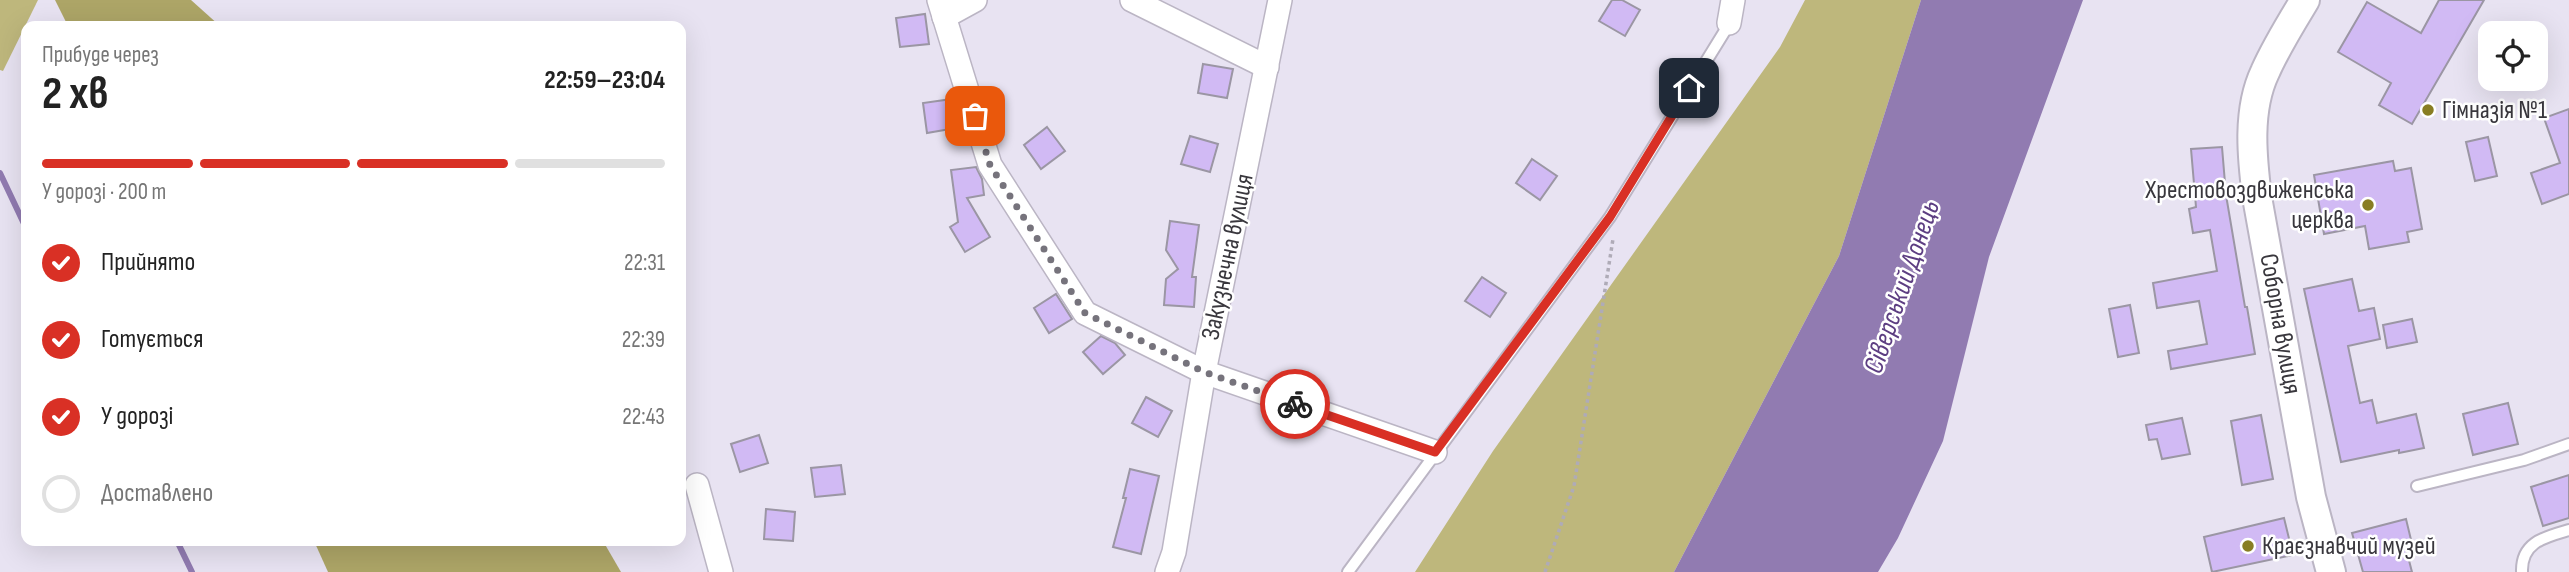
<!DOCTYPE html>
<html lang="uk">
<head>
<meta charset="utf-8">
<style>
	body { margin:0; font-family:"Sofia Sans Condensed",sans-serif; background:#f6f6f6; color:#222; height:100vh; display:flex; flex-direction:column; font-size:26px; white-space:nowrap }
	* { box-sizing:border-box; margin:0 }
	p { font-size:23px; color:#767676 }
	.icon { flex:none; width:38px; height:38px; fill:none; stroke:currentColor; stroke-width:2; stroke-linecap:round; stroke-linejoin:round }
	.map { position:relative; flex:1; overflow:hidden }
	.drawer { position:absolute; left:21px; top:21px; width:665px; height:525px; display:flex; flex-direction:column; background:#fff; border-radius:14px; box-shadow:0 7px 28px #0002 }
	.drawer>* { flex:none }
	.buttons { position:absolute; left:2478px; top:21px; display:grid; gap:14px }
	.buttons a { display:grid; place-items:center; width:70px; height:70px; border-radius:14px; background:#fff; box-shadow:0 7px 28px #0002; font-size:35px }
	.pin { position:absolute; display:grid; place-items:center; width:60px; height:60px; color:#fff; margin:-30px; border-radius:14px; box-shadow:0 4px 10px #0006 }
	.courier { position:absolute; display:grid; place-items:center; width:70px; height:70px; margin:-35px; border:5px solid #d93025; border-radius:50%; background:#fff; color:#222; box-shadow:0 2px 9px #0007 }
	.head em { font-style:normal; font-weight:700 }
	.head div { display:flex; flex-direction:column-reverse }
	.head { display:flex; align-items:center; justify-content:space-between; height:119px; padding:0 21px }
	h1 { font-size:46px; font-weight:700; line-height:52px }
	.bar { display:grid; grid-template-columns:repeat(4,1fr); gap:10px 7px; align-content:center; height:84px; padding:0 21px }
	.bar i { height:9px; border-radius:5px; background:#e0e0e0 }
	.bar .selected { background:#d93025 }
	.bar p { grid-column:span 4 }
	ol { padding:0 21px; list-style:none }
	li { display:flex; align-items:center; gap:21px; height:77px }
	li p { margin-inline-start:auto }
	li .icon { padding:7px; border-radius:50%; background:#d93025; color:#fff; stroke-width:4 }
	li:last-child { color:#767676 }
	li i { width:38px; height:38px; border:4px solid #e0e0e0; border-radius:50% }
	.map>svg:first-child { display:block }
</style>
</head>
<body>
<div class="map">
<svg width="2569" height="572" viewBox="0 0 2569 572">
	<rect width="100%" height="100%" fill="#e8e3f2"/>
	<!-- green -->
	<g fill="#beb77c">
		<polygon points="0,0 38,0 3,71 0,70"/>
		<polygon points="1805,0 1921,0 1839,256 1674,572 1415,572 1493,451 1780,47"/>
	</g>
	<!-- forest -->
	<g fill="#ada567">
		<polygon points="55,0 191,0 220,26 68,26"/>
		<polygon points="314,541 603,541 621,572 328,572"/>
	</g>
	<!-- water -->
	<polygon fill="#917bb1" points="1921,0 2083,0 1989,257 1943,441 1898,538 1878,572 1674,572 1839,256"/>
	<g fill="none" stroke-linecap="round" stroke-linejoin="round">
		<!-- stream -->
		<g stroke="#917bb1" stroke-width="6">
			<polyline points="0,173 26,228"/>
			<polyline points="177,541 192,572"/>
		</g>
	</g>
	<!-- building -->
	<g fill="#d1baf4" stroke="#9b96a4" stroke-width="2">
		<polygon points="1612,0 1622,0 1640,10 1625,36 1599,21"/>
		<polygon points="2439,0 2484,0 2412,124 2379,105 2391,83 2338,52 2367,2 2421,33"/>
		<polygon points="925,14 929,44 900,47 896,18"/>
		<polygon points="1203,64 1233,69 1227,98 1198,93"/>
		<polygon points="952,99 956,128 927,133 923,103"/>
		<polygon points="2569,109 2569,194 2542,204 2531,173 2560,163 2544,118"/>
		<polygon points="1047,127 1065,151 1041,169 1024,145"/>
		<polygon points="1190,136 1218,144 1210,172 1181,164"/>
		<polygon points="2488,137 2497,176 2475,181 2466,142"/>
		<polygon points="2222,147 2226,195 2245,307 2247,307 2255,354 2171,369 2168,351 2207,344 2199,301 2157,308 2153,283 2217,271 2210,230 2193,233 2189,209 2196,207 2191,149"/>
		<polygon points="1532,159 1557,176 1540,200 1516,183"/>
		<polygon points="2393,161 2395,171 2411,168 2422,229 2407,232 2409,242 2369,249 2365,226 2324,234 2314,175"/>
		<polygon points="976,167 982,179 984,195 967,198 990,237 965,252 950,227 958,222 951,170"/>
		<polygon points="1170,221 1199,225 1192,277 1196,277 1194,307 1164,305 1166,279 1178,269 1166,250"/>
		<polygon points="1482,277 1506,293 1490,317 1465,301"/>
		<polygon points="2352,279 2359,311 2374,308 2380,339 2348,346 2360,403 2372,400 2377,423 2416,414 2424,448 2399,453 2399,450 2341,462 2304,289"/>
		<polygon points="1056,294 1072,319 1049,333 1034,308"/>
		<polygon points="2130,305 2139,353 2118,357 2109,309"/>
		<polygon points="2412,319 2417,342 2387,348 2383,325"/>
		<polygon points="1101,336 1115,343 1125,355 1103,374 1083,352"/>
		<polygon points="1146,397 1172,411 1158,437 1132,423"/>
		<polygon points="2508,403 2518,444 2473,455 2463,414"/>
		<polygon points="2261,415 2273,479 2242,485 2231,421"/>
		<polygon points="2182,418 2190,454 2162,459 2157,439 2149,440 2146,425"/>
		<polygon points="759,435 768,463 740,472 731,444"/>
		<polygon points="841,465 845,494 815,497 811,468"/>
		<polygon points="1130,469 1159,476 1141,554 1113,547 1126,498 1123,498"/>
		<polygon points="2569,475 2569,518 2543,526 2531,487"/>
		<polygon points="766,509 795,512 793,541 764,539"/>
		<polygon points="2284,518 2293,555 2212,572 2204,537"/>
		<polygon points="2406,519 2412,544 2405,545 2412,572 2363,572 2352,533"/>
	</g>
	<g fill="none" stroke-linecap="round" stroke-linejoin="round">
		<!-- service casing -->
		<g stroke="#bbb5c4" stroke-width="14">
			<g id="service">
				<polyline points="2417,486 2524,460 2569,444"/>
				<polyline points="1348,572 1610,217 1731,21"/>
				<path d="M2522,572C2521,542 2545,537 2569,530"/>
			</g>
		</g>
		<!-- minor casing -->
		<g stroke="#bbb5c4" stroke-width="26">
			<g id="minor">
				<polyline points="939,0 990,165 1085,313 1204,372 1435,452"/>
				<polyline points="1132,0 1267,67"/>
				<polyline points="944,17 975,0"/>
				<polyline points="1729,23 1733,0"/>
				<polyline points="697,485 721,572"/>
				<polyline points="1167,572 1174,552 1204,372 1280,0"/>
			</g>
		</g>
		<!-- tertiary casing -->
		<g stroke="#bbb5c4" stroke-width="32">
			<path id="tertiary" d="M2305,0C2291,23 2276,47 2265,72C2247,110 2252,157 2257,197L2311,497L2331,572"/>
		</g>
		<!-- path -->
		<polyline stroke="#afabb7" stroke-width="3.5" stroke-dasharray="3.5 3.5" stroke-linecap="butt" points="1545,572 1574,486 1613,239"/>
		<!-- service -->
		<use href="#service" stroke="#fff" stroke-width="10"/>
		<!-- minor -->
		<use href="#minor" stroke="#fff" stroke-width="23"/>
		<!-- tertiary -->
		<use href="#tertiary" stroke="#fff" stroke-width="28"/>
	</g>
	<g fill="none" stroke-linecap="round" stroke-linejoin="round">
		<!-- done -->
		<polyline stroke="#76737c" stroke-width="7" stroke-dasharray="0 12.6" points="975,116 990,165 1085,313 1204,372 1295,404"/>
		<!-- route -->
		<polyline stroke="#d93025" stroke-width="9" points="1295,404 1435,452 1610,217 1689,88"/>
	</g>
	<!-- markers -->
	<g fill="#887d23" stroke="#fff" stroke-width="2.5">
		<circle cx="2428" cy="110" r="7"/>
		<circle cx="2368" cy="205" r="7"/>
		<circle cx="2248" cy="546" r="7"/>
	</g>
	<g text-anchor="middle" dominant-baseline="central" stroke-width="5" stroke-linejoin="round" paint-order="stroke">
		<!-- poi labels -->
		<g font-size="26" fill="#39373d" stroke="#fff" text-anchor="start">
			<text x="2442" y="110">Гімназія №1</text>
			<text x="2354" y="190" text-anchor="end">Хрестовоздвиженська<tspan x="2354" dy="30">церква</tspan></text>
			<text x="2262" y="546">Краєзнавчий музей</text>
		</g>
		<!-- street labels -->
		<g font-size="26" fill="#39373d" stroke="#fff">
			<text transform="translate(1228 257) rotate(-78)">Закузнечна вулиця</text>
			<text transform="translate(2280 324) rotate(80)">Соборна вулиця</text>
		</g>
		<!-- water labels -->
		<g font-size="28" font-style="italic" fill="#5d3e82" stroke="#fff">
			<text transform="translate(1902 287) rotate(-71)">Сіверський Донець</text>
		</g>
	</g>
</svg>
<div class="buttons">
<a><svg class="icon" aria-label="locate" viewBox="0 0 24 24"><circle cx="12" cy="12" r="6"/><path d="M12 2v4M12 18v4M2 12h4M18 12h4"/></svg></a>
</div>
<div class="pin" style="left:975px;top:116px;background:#ea580c"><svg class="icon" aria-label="bag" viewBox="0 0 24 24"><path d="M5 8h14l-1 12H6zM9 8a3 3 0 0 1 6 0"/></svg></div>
<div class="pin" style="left:1689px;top:88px;background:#1f2937"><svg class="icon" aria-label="home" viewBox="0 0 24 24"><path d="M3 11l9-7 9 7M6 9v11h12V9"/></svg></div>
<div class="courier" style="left:1295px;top:404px"><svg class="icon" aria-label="bike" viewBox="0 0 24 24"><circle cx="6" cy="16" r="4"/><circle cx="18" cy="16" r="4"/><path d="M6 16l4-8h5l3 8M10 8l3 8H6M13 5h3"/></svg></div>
<section class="drawer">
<div class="head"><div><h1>2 хв</h1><p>Прибуде через</p></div><em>22:59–23:04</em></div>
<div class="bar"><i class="selected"></i><i class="selected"></i><i class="selected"></i><i></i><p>У дорозі · 200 m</p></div>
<ol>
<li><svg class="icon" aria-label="check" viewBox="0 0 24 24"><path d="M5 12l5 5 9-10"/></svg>Прийнято<p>22:31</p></li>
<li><svg class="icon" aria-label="check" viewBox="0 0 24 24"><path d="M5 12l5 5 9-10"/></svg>Готується<p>22:39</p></li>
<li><svg class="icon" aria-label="check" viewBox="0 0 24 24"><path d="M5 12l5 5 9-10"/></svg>У дорозі<p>22:43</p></li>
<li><i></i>Доставлено</li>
</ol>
</section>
</div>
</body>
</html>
